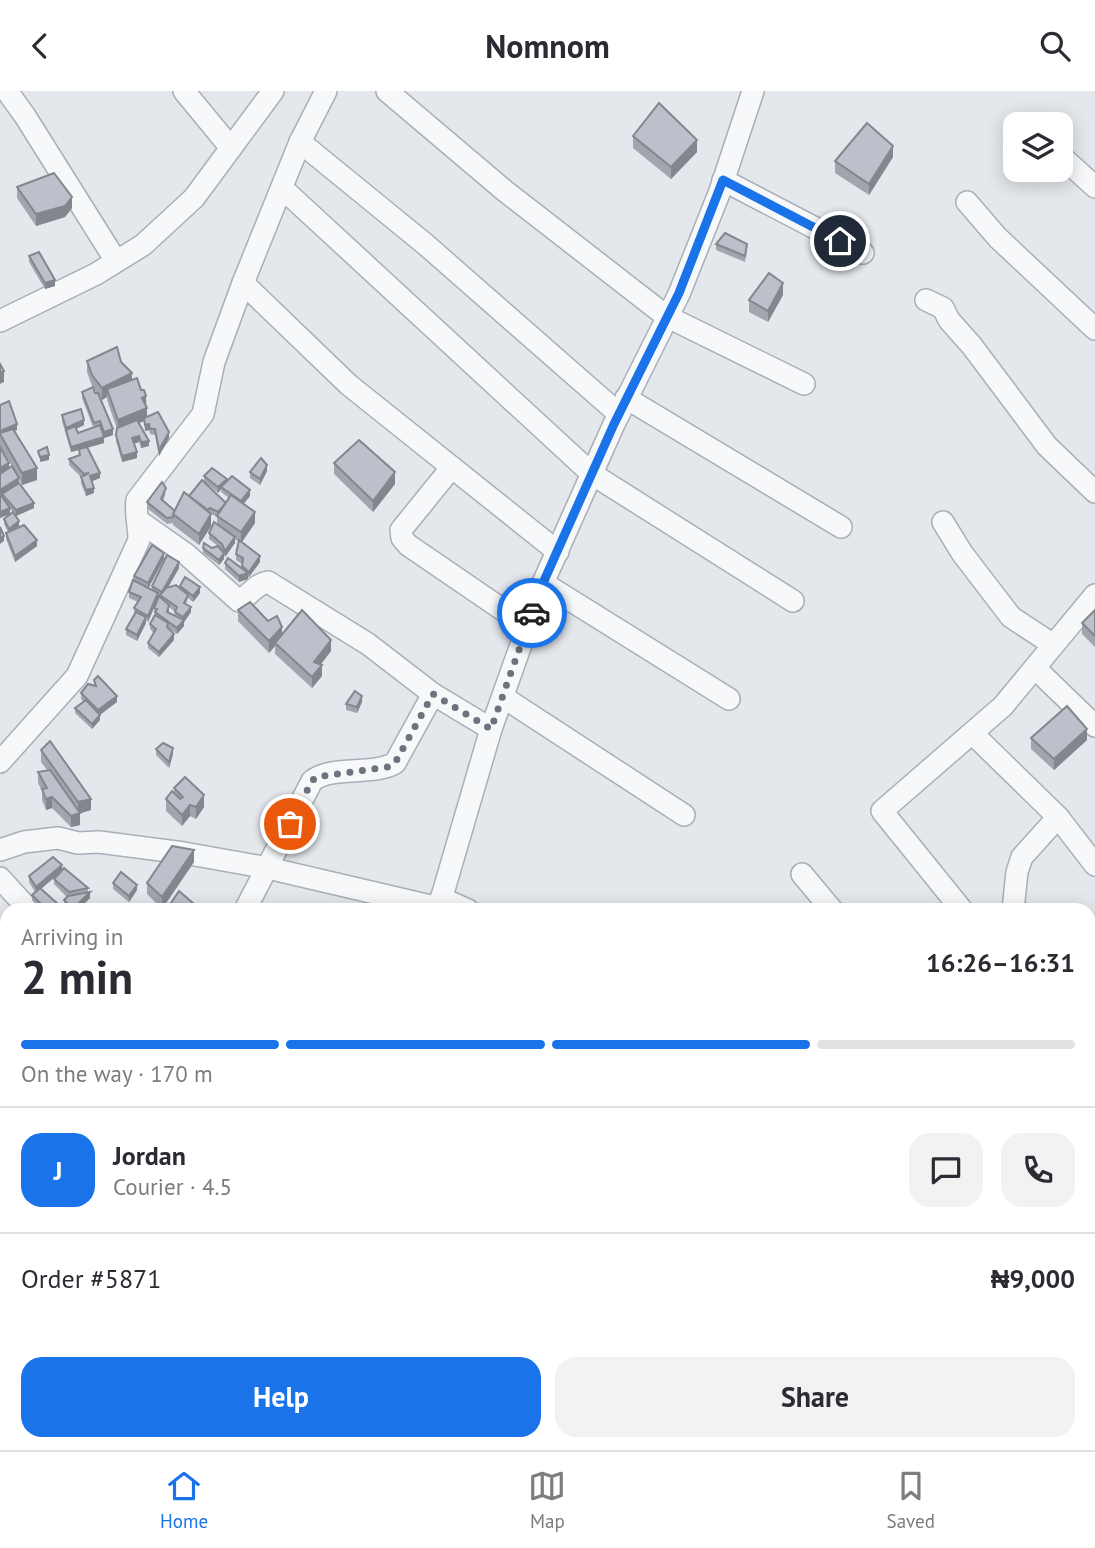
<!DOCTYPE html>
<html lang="en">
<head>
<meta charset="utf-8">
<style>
	body { margin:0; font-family:"PT Sans",sans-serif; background:#f2f2f3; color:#2b2b33; height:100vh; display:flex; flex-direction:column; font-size:26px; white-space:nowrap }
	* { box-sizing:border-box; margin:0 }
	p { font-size:23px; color:#7c7c81 }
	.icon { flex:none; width:38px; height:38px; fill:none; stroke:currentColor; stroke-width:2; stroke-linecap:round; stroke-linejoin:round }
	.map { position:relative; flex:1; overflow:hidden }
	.details { position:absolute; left:0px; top:812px; width:1096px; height:548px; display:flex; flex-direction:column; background:#fff; border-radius:21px 21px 0 0; box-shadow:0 4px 18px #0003 }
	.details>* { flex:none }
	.fabs { position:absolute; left:1003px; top:21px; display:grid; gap:14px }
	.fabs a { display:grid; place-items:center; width:70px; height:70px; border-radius:14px; background:#fff; box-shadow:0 4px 18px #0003; font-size:35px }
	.pin { position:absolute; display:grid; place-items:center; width:60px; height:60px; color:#fff; margin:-30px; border:4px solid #fff; border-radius:50%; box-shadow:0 2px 7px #0007 }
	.courier { position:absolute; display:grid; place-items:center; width:70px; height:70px; margin:-35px; border:5px solid #1a73e8; border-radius:50%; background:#fff; color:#222; box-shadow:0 2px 9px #0007 }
	.summary em { font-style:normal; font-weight:600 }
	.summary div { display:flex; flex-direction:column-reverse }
	.summary { display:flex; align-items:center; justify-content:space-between; height:119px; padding:0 21px }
	h1 { font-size:46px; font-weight:600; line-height:52px }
	.bar { display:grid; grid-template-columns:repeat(4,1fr); gap:10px 7px; align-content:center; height:84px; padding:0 21px }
	.bar i { height:9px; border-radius:5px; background:#e1e1e2 }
	.bar .current { background:#1a73e8 }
	.bar p { grid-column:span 4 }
	.line { display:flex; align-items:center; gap:18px; padding:0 21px; border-top:2px solid #e1e1e2 }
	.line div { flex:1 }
	.round { display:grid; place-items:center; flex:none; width:74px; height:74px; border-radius:21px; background:#f2f2f3 }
	.action { display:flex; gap:14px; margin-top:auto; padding:14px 21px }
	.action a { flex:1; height:80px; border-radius:21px; background:#1a73e8; color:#fff; font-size:28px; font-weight:600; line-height:80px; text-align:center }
	.action a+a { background:#f2f2f3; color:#2b2b33 }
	header { display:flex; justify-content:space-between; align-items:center; height:91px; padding:0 21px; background:#fff; font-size:32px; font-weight:600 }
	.dock { display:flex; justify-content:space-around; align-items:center; height:98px; border-top:2px solid #e1e1e2; background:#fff; font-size:19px; color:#7c7c81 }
	.dock a { display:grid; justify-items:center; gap:4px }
	.dock .current { color:#1a73e8 }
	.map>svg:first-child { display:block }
</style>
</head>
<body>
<header><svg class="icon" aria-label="back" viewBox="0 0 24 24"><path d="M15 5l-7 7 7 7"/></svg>Nomnom<svg class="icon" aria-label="search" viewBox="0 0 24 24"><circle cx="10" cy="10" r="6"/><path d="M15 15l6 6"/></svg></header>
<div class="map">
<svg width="1095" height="1359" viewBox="0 0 1095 1359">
	<rect width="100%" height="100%" fill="#e4e7ec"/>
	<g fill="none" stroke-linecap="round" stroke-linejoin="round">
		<!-- minor casing -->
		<g stroke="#a9aeb7" stroke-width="24">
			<g id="minor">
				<polyline points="7,0 25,25 116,170"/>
				<polyline points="184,0 231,57"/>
				<polyline points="387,0 505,100 666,225 804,293"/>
				<polyline points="300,51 425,153 619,323"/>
				<polyline points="1060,64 1095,96"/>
				<polyline points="723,89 863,162"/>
				<polyline points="282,97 592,383 793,510"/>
				<polyline points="967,111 998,147 1095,238"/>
				<polyline points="243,192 349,294 558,461"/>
				<polyline points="926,209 943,217 949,229 972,255 1047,355 1095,401"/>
				<polyline points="0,230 96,183 143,154 194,107 273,0"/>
				<polyline points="626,307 841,436"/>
				<polyline points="452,376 401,439 402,447 408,454 528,536"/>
				<path d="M139,430L186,463L239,510C249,505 257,492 268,491L368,553L433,603L491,638"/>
				<polyline points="943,431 962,462 1011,526 1052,553"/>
				<polyline points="543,492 729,608"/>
				<polyline points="1036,578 1095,635"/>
				<polyline points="503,606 684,724"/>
				<polyline points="973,643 1058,726 1095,774"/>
				<path d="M0,671L77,585L139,449C139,434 135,423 137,409L203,323L214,271L243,192L300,51L326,0"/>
				<polyline points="0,759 24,751 58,747 78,752 99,751 184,762 268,777 439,817"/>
				<polyline points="802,783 832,819"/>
				<polyline points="0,787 29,819"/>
				<polyline points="441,807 468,819"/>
				<path d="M245,819L312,690C332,674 372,685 395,672L433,603"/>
				<polyline points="438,819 491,638 543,492 614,333 679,203 720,100 753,0"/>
				<polyline points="962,819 882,720 1003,615 1095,504"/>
				<polyline points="1013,819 1017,781 1022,766 1058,726"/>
				<polyline points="1088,937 1095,947"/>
				<polyline points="0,942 7,949"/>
				<polyline points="1088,1123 1095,1133"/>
				<polyline points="1088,1163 1095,1160"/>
				<polyline points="0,1215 7,1226"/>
				<polyline points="0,1255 7,1250"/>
				<polyline points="1088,1314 1095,1330"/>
				<polyline points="97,1353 104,1359"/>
				<polyline points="686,1353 690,1359"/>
				<polyline points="779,1353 783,1359"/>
				<polyline points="865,1353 866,1359"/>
				<polyline points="964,1353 966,1359"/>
				<polyline points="207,1359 211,1353"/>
			</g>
		</g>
		<!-- minor -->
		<use href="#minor" stroke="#f7f8fa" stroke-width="21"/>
	</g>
	<!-- wall -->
	<g fill="#a1a5ae" fill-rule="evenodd">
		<polygon points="633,45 697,61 671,88 633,57"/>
		<polygon points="893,66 869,104 835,82 835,70"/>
		<polygon points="17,96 72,117 65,126 36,135 17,107"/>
		<polygon points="716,153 747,159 745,171 716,159"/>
		<polygon points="29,165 55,195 45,198 29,171"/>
		<polygon points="783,204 768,231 749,221 749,209"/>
		<polygon points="87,270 121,271 132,288 146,305 147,325 169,347 159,365 155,344 150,343 149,339 145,340 144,330 139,332 149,355 141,357 139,351 134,353 137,367 122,371 116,350 117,338 107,309 107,306 102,309 100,306 113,344 104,347 104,352 87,357 100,387 92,390 94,402 86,405 81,392 81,386 69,374 69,368 79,364 79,359 71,361 62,330 62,324 84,334 76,338 78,342 93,336 82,307 82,301 97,302 92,295 87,281"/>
		<polygon points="9,310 17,333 17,339 14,340 37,377 37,389 22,394 19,388 19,392 34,412 34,417 16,425 19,430 19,437 24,434 37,449 37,455 15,471 6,448 6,442 8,441 4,433 4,428 13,421 10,418 10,423 0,427 0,383 3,381 0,382 0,356 9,372 9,377 12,375 0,355 0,314"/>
		<polygon points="334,372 395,393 373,421 334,383"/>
		<polygon points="267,380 260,394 250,387 250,381"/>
		<path d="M204,385L227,390L250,405L243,413L255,432L242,451L260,471L249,486H248V488L239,491L225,478V472L242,477V473L236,469V463L239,451L235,448V452L225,466L224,464V468L219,474L203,462V457H212L218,455L209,448V442L217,433V426L210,422L211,435L199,454L173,434V432L167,433L147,417V411L166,402L163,410L175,420L204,390ZM204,390L218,402L221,398V401L229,407L226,412Z"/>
		<path d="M152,454L149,497L152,499V495L179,477L168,497H180V495L200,502L193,511L188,507L186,513L191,521L184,531V535L177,543L167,536L174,549L159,566L148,557V552L154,542L150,538V533L155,524L154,517L148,531L146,529V532L137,550L126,544V538L134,523V517L138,511L129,507V501L134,490V485ZM169,516L175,521V525L169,522Z"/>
		<polygon points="238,519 282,543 331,560 321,573 322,585 312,597 275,563 275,555 269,562 238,530"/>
		<polygon points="1095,519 1095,556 1082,543 1082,532"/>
		<polygon points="94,589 117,611 100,624 100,629 92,638 75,622 75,617 84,611 81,608 81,602 94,594"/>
		<polygon points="362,611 357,622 346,619 346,613"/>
		<polygon points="1031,647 1087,649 1054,679 1031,658"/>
		<polygon points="156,658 173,663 169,677 156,664"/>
		<polygon points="41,659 91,719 80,722 80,734 71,736 52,717 46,719 42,709 42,700 38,692 38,681 47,679 41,671"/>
		<polygon points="174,697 204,716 196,728 190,725 182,735 166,720 166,708 174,703"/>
		<polygon points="194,771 162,818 147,803 147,792"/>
		<polygon points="62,779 88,797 88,801 90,807 78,819 68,819 64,815 64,809 67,806 54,793 54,788 58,783 41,798 59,819 41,819 32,809 32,804 35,801 29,791 29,785"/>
		<polygon points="113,792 137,799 129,811 113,798"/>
		<polygon points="171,812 201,819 173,819 171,818"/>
	</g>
	<!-- shaded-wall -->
	<g fill="#83868d">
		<polygon points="697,49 697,61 671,88 671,76"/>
		<polygon points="893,55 893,66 869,104 869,93"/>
		<polygon points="72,106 72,117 65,126 36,135 36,123"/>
		<polygon points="55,189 55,195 45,198 45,192"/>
		<polygon points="783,192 783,204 768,231 768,220"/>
		<polygon points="4,280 4,291 0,293 0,282"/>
		<polygon points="132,282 132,293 107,298 107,306 102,309 102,297"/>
		<polygon points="146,305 146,317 142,307"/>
		<polygon points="147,317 147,328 144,327 144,330 118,341 118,329"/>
		<polygon points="84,329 84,334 67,342 66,339 66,343 66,337"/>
		<polygon points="17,333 17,339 1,345 0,340"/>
		<polygon points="149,333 149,339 145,340 145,334"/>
		<polygon points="113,338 113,344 104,347 104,341"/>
		<polygon points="169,341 169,347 159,365 159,359"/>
		<polygon points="139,345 139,351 132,353 132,347"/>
		<polygon points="104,346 104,352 71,361 71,356"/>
		<polygon points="149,350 149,355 141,357 141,351"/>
		<polygon points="137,361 137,367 122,371 122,365"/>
		<polygon points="49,364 49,369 40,371 40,366"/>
		<polygon points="9,372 9,378 0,382 0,377"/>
		<polygon points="267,374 267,380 260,394 260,388"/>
		<polygon points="37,377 37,389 22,394 22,382"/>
		<polygon points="395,381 395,393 373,421 373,410"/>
		<polygon points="100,382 100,387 90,391 90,385"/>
		<polygon points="19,387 19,393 0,405 0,399"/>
		<polygon points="227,388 227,393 221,396 221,398 218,402 218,396"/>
		<polygon points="94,397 94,402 86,405 86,399"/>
		<polygon points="250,399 250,405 241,416 241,410"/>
		<polygon points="34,412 34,417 16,425 16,419"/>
		<polygon points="10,417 10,423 0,427 0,421"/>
		<polygon points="255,421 255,432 241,452 241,441"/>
		<polygon points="211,423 211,435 199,454 199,443"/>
		<polygon points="19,430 19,436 9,444 9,438"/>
		<polygon points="4,445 4,450 0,453 0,447"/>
		<polygon points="235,446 235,452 225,466 225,460"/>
		<polygon points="37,449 37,455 15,471 15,465"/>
		<polygon points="164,462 164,468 148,498 148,492"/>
		<polygon points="224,462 224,468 219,474 219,469"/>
		<polygon points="260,465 260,471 249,486 249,481"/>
		<polygon points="179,471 179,477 162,506 162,501"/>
		<polygon points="248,482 248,488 239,491 239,485"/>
		<polygon points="200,496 200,502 193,511 193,505"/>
		<polygon points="158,502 158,507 148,531 148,525"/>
		<polygon points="191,516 191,521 184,531 184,535 177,543 177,537 183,530 183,526"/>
		<polygon points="146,526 146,532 137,550 137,544"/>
		<polygon points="282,536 282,548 275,552 275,555 269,562 269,550"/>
		<polygon points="174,543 174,549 159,566 159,561"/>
		<polygon points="331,549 331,560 314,582 314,571"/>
		<polygon points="322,574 322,585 312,597 312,586"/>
		<polygon points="117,605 117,611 98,625 98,619"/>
		<polygon points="362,605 362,611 357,622 357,616"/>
		<polygon points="100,624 100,629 92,638 92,633"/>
		<polygon points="1087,638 1087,649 1054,679 1054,668"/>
		<polygon points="173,657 173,663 169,677 169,671"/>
		<polygon points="204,704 204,716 196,728 196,716"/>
		<polygon points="52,706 52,717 46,719 46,708"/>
		<polygon points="91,708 91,719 78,723 78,711"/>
		<polygon points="190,714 190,725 182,735 182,724"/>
		<polygon points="80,722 80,734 71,736 71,725"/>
		<polygon points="194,759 194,771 162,818 162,806"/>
		<polygon points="62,774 62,780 36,802 36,796"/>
		<polygon points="137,794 137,799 129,811 129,805"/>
		<polygon points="90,801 90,807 78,819 73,819 73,818"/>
	</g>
	<!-- building -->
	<g fill="#bbc0ca" stroke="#83868d" stroke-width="2">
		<polygon points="659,12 697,49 671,76 633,45"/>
		<polygon points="867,32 893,55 869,93 835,70"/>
		<polygon points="54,82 72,106 65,115 36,123 17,96"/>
		<polygon points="725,142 747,153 745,165 716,153"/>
		<polygon points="39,161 55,189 45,192 29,165"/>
		<polygon points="769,182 783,192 768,220 749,209"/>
		<polygon points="117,256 121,271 132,282 102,297 92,284 87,270"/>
		<polygon points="0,273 4,280 0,282"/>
		<polygon points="137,287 141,299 144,299 146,305 142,307 147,317 118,329 107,298"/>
		<polygon points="93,296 95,302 98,302 113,338 104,341 100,330 94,332 82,301"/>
		<polygon points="9,310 17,333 0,340 0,314"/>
		<polygon points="81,318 84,329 66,337 62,324"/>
		<polygon points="158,321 169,341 159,359 155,338 150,338 149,333 145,334 144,327"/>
		<polygon points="137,329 149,350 141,351 139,345 132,347 137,361 122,365 116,344 117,337"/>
		<polygon points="100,334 104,346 71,356 66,339 75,335 78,342"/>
		<polygon points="13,338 37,377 22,382 0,343 0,342"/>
		<polygon points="359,349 395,381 373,410 334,372"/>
		<polygon points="0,356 9,372 0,377"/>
		<polygon points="47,356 49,364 40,366 38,360"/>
		<polygon points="87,356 100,382 90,385 94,397 86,399 81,386 89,382 84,383 69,368 80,364 79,358"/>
		<polygon points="261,367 267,374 260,388 250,381"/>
		<polygon points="12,375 19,387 0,399 0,383"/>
		<polygon points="212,377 227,388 218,396 204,385"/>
		<polygon points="232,385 250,399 241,410 221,396"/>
		<polygon points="202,389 226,412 218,421 210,417 208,419 189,405"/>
		<polygon points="162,391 166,397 161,408 175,420 173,426 167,427 147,411"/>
		<polygon points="19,392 34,412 16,419 2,403"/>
		<polygon points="184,401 211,423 199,443 173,423"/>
		<polygon points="0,403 10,417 0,421"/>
		<polygon points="231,404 255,421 241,441 217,425"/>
		<polygon points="13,421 19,430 9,438 4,428"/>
		<polygon points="214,431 235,446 225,460 222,453 209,442"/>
		<polygon points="24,434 37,449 15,465 6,442"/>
		<polygon points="0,436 4,445 0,447"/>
		<polygon points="239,449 260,465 249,481 242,475 243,467 236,463"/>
		<polygon points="204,452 212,457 218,455 224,462 219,469 203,457"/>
		<polygon points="152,454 164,462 148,492 134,485"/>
		<polygon points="167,464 179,471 162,501 152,495"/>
		<polygon points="228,467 248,482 239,485 225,472"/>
		<polygon points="185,486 200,496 193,505 180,495"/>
		<polygon points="133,489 158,502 148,525 134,517 141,506 129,501"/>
		<polygon points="176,494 188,504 184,512 191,516 183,526 175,521 177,516 160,504 166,497"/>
		<polygon points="159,505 169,514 167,521 184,529 177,537 155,521 157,518 154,517"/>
		<polygon points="250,511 268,530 277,525 282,536 269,550 238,519"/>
		<polygon points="302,519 331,549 314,571 322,574 312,586 275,552"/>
		<polygon points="1095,519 1095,545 1082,532"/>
		<polygon points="136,521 146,526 137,544 126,538"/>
		<polygon points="155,524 168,532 167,536 174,543 159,561 148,552 156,538 150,533"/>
		<polygon points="98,585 117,605 98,619 81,602 88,593 96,595 94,589"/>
		<polygon points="355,600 362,605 357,616 346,613"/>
		<polygon points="86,609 100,624 92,633 75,617"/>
		<polygon points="1067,615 1087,638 1054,668 1031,647"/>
		<polygon points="50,650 91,708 78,711 41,659"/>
		<polygon points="163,652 173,657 169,671 156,658"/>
		<polygon points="50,679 80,722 71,725 52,706 46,708 42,698 47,697 38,681"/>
		<polygon points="185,686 204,704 196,716 190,714 182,724 166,708 172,700 180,708 183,706 174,697"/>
		<polygon points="172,755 194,759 162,806 147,792"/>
		<polygon points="53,766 62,774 36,796 29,785"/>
		<polygon points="64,777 88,797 69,801 54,788"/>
		<polygon points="121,781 137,794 129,805 113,792"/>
		<polygon points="40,797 59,814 56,819 47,819 32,804"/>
		<polygon points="179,800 201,819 181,819 171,812"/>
		<polygon points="90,801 73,818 64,809 68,805"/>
	</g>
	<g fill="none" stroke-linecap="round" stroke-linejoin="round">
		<!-- done -->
		<polyline stroke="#6c737f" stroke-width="7" stroke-dasharray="0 12.6" points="290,733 312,690 316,686 388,676 395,672 433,603 491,638 532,522"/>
		<!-- route -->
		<polyline stroke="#1a73e8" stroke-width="9" points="532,522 543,492 614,333 679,202 723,89 840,150"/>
	</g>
</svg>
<div class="fabs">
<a><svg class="icon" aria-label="layers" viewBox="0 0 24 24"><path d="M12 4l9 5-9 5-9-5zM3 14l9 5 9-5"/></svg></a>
</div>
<div class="pin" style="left:290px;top:733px;background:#ea580c"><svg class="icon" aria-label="bag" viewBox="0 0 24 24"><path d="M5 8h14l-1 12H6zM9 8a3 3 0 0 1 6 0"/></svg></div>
<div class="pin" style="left:840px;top:150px;background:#1f2937"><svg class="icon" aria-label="home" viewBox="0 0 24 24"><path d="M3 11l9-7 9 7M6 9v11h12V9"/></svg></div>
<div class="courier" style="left:532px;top:522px"><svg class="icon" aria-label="car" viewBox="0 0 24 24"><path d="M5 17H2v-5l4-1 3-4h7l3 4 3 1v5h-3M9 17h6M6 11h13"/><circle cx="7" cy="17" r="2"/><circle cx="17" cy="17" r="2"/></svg></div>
<section class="details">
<div class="summary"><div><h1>2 min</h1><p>Arriving in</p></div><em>16:26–16:31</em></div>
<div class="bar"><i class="current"></i><i class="current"></i><i class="current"></i><i></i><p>On the way · 170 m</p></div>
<div class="line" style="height:126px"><b class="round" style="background:#1a73e8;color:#fff">J</b><div><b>Jordan</b><p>Courier · 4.5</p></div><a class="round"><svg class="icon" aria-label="chat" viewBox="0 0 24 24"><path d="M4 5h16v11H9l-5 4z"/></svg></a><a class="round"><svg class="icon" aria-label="phone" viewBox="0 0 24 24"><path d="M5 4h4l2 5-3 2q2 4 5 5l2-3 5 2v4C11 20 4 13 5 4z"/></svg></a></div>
<div class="line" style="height:91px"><div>Order #5871</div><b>₦9,000</b></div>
<div class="action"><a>Help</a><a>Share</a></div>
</section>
</div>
<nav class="dock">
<a class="current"><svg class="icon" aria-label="home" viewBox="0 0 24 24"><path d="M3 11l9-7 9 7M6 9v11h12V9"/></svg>Home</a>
<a><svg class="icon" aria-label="map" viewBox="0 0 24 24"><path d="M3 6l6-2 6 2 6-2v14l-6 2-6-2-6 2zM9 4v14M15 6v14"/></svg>Map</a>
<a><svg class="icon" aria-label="saved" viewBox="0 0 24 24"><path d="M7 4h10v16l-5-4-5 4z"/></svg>Saved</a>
</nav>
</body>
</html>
